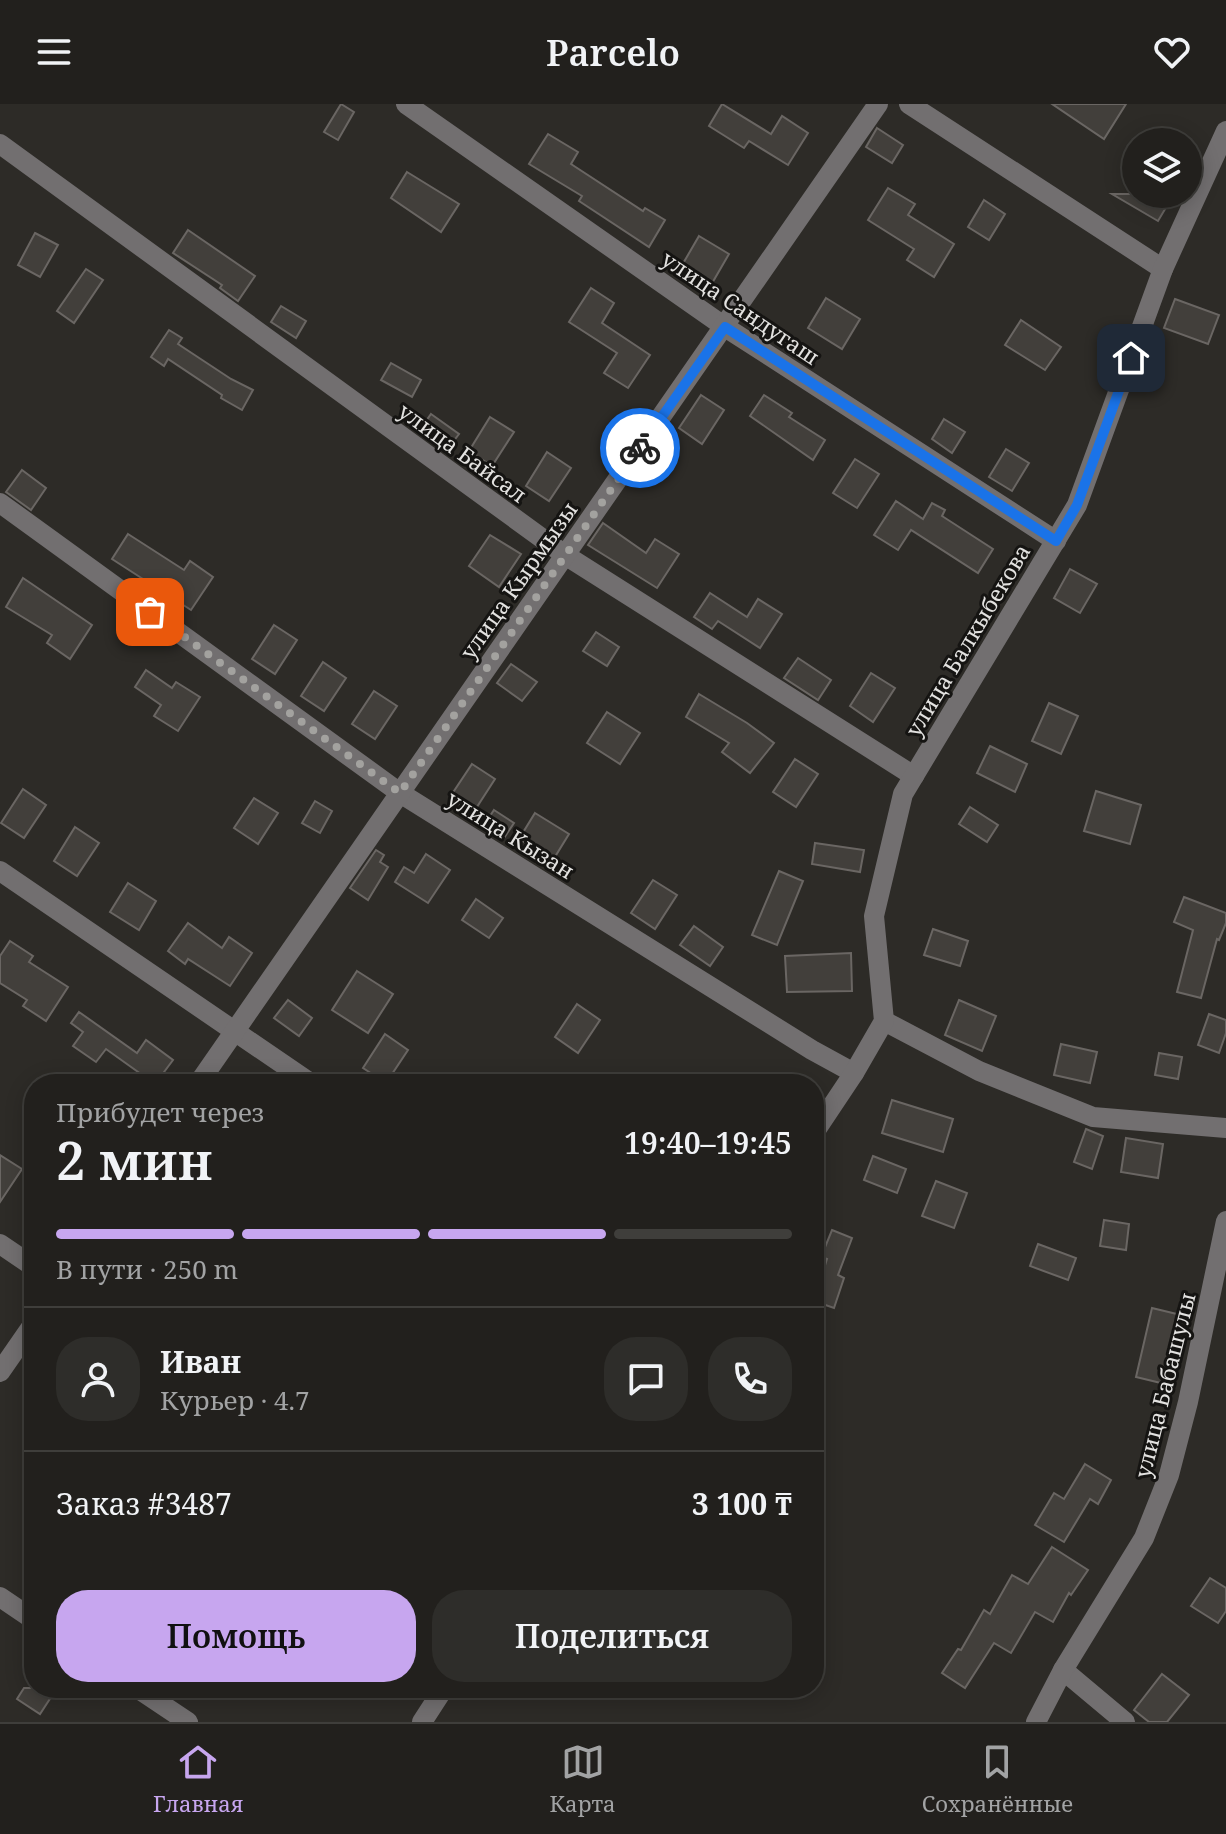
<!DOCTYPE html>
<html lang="ru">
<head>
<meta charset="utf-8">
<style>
	body { margin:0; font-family:"Noto Serif",serif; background:#2e2d2a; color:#f1f3f6; height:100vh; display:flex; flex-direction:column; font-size:30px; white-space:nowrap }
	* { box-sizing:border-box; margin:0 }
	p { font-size:26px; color:#a2a3a4 }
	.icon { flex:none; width:44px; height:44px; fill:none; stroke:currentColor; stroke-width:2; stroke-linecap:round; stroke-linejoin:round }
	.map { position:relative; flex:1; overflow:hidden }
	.sheet { position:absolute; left:24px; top:970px; width:800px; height:624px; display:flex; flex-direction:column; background:#22201d; border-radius:32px; box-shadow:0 4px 20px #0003,0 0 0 2px #3f3e3b }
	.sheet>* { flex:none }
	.buttons { position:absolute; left:1122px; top:24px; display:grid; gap:16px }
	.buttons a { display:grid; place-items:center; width:80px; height:80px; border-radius:50%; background:#22201d; box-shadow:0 4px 20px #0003,0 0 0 2px #3f3e3b; font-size:40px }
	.pin { position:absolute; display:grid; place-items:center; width:68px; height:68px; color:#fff; margin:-34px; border-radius:16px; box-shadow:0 4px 12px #0006 }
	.courier { position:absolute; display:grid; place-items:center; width:80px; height:80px; margin:-40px; border:6px solid #1a73e8; border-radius:50%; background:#fff; color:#222; box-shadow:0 2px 10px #0007 }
	.overview em { font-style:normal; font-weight:600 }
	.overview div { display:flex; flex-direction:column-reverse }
	.overview { display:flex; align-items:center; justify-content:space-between; height:136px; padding:0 32px }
	h1 { font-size:52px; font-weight:600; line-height:60px }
	.bar { display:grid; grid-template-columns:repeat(4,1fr); gap:12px 8px; align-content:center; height:96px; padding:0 32px }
	.bar i { height:10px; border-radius:6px; background:#3f3e3b }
	.bar .current { background:#c7a6ef }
	.bar p { grid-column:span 4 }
	.line { display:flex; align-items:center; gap:20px; padding:0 32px; border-top:2px solid #3f3e3b }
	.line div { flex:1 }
	.round { display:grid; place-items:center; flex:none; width:84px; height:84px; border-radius:32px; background:#2e2d2a }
	.action { display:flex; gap:16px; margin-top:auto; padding:16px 32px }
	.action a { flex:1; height:92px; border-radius:32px; background:#c7a6ef; color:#111; font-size:32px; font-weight:600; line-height:92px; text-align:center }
	.action a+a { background:#2e2d2a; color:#f1f3f6 }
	header { display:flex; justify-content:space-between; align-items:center; height:104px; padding:0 32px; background:#22201d; font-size:36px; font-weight:600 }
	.dock { display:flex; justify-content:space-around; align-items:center; height:112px; border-top:2px solid #3f3e3b; background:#22201d; font-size:22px; color:#a2a3a4 }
	.dock a { display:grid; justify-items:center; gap:4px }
	.dock .current { color:#c7a6ef }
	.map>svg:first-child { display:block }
</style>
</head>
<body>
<header><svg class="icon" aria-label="menu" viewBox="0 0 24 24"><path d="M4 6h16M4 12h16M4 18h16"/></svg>Parcelo<svg class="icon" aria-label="heart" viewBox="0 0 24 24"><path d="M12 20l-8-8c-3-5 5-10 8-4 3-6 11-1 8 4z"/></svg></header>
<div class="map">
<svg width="1226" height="1618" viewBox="0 0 1226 1618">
	<rect width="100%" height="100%" fill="#2d2b27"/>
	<!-- building -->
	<g fill="#423f3b" stroke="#6a6663" stroke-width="2">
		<polygon points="341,0 354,8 338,36 324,28"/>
		<polygon points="722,0 771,30 782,12 808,29 788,61 749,37 744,44 709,22"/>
		<polygon points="1052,0 1126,0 1104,35"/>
		<polygon points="877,24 903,41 892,59 866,43"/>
		<polygon points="548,30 578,48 571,60 643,107 645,104 665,116 649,143 579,97 582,92 529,60"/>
		<polygon points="407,68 459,100 441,128 391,94"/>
		<polygon points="888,84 915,100 908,111 954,140 934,173 907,156 914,145 868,116"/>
		<polygon points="1112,90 1174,90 1158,117"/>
		<polygon points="984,96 1005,110 989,136 968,123"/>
		<polygon points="188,126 255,172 238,197 220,184 222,181 173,149"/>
		<polygon points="35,129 58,141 40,173 18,161"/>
		<polygon points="699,132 729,150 711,181 681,163"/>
		<polygon points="86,165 103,176 74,219 57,207"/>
		<polygon points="591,184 614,199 602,219 650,251 628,284 604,269 617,249 569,218"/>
		<polygon points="826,194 860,215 842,245 808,224"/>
		<polygon points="1175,195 1219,211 1208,240 1164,224"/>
		<polygon points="281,202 306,217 296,234 271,218"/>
		<polygon points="1021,216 1061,243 1045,266 1005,241"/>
		<polygon points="169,226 182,234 178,240 231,275 253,286 242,306 221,294 222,291 168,255 164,262 151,253"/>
		<polygon points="391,259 421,276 412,293 381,276"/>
		<polygon points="701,291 724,306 702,340 679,324"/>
		<polygon points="764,291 792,309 789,313 825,336 813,356 750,312"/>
		<polygon points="431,310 459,330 446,347 419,327"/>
		<polygon points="490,313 514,328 492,362 469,347"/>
		<polygon points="944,315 965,328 952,349 932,335"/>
		<polygon points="1006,345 1029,359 1012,387 989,373"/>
		<polygon points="547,348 571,364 549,397 526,382"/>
		<polygon points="855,355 879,370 857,404 833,389"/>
		<polygon points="22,366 46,384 31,406 6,388"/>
		<polygon points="896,397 923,415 932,399 945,406 942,412 993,445 978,469 911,426 898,446 874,431"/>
		<polygon points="603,419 646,449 655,435 679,450 657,484 588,441"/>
		<polygon points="128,430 184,466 190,457 213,473 191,506 112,455"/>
		<polygon points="490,431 521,450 499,483 469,462"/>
		<polygon points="1070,465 1097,480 1080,509 1054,494"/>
		<polygon points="23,474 92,521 70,555 47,539 52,531 6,503"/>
		<polygon points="710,489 747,513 758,495 782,510 760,544 718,517 712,525 694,513"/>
		<polygon points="274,521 297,536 275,570 252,555"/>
		<polygon points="596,528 619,543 607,562 583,547"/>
		<polygon points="798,554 831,576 818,596 784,574"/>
		<polygon points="323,558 346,574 324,607 301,592"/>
		<polygon points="511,560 537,578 522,597 497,579"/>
		<polygon points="146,566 172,584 176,578 200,593 178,627 154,612 161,601 135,583"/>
		<polygon points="871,569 895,584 873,618 850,602"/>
		<polygon points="374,587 397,602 375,635 352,620"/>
		<polygon points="699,590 747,619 774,639 750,669 722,648 729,639 686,613"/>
		<polygon points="1049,599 1078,612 1061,650 1032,637"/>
		<polygon points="607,608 640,629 620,660 587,639"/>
		<polygon points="990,642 1027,660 1015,688 977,669"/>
		<polygon points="795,655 818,670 796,703 773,688"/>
		<polygon points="472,660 495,675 473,709 450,693"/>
		<polygon points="23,685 46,701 24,734 1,719"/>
		<polygon points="1096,687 1141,701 1130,740 1084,727"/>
		<polygon points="254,694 278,709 258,740 234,724"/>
		<polygon points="315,697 332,707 320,729 302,719"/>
		<polygon points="970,703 998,721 987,738 959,720"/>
		<polygon points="494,706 514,719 504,734 484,721"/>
		<polygon points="535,709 569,730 553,756 519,735"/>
		<polygon points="75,723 99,739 77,772 54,757"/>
		<polygon points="815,739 864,746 860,768 812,760"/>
		<polygon points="376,746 384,751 380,758 388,763 368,796 350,784"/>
		<polygon points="426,750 450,766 428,799 395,778 404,763 414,769"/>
		<polygon points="779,767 803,777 777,841 752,831"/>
		<polygon points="653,776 677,791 655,825 631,809"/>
		<polygon points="128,779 156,797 139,826 110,808"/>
		<polygon points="1184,793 1226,809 1226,819 1219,836 1217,835 1201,894 1177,888 1193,826 1174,818"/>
		<polygon points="476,795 503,814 489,834 462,816"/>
		<polygon points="188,819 222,844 229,833 252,849 230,882 188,855 185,860 168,847"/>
		<polygon points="694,822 723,843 710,862 680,841"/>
		<polygon points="933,825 968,837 960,862 924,851"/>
		<polygon points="10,837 33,852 29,858 68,883 46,917 23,902 27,896 0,879 0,852"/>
		<polygon points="851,849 852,887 787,888 785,852"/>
		<polygon points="357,867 393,890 368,929 332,906"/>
		<polygon points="288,896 312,914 299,932 274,914"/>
		<polygon points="959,896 996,912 982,947 945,931"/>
		<polygon points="577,900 600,916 578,949 555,933"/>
		<polygon points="79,908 137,949 146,936 173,956 155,980 106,945 96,958 73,942 83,928 71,919"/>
		<polygon points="1209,910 1226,916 1226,929 1219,949 1198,941"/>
		<polygon points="385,930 408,946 386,979 363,964"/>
		<polygon points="1061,940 1097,948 1090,979 1054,971"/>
		<polygon points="1159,949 1182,953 1178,975 1155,971"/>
		<polygon points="892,996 953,1015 943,1048 882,1029"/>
		<polygon points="1086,1025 1103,1032 1092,1065 1074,1058"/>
		<polygon points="1126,1034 1163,1040 1158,1074 1121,1068"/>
		<polygon points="0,1051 22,1065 0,1098"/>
		<polygon points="873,1052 906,1065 897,1089 864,1076"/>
		<polygon points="936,1077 967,1089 954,1124 922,1112"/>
		<polygon points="1104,1116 1129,1120 1126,1146 1100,1142"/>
		<polygon points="832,1126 852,1134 838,1171 844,1174 834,1204 814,1197 827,1155 821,1153"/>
		<polygon points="1038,1140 1076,1154 1068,1176 1030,1162"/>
		<polygon points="1152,1204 1181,1211 1165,1280 1136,1273"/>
		<polygon points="1085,1360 1111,1376 1098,1400 1090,1395 1064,1438 1035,1421 1054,1389 1064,1395"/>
		<polygon points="1052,1443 1088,1466 1071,1491 1069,1489 1053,1518 1035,1508 1011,1549 994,1539 965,1584 942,1569 958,1545 961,1546 984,1506 990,1510 1012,1471 1028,1480"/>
		<polygon points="1210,1474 1226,1484 1226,1507 1218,1519 1191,1502"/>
		<polygon points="1162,1570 1189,1591 1167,1618 1149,1618 1134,1606"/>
		<polygon points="24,1584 57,1584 40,1610 17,1595"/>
	</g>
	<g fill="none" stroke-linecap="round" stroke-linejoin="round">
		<!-- minor -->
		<g stroke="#726f70" stroke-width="20">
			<polyline points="406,0 725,223 1056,437"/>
			<polyline points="909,0 1163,165"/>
			<polyline points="0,40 565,451 914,672"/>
			<polyline points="0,399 400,689 812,946 854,969"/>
			<polyline points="0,767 312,980"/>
			<polyline points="884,917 979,967 1093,1013 1226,1024"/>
			<polyline points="198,980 878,0"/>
			<polyline points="814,1029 854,969 884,917 874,812 903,690 1077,401 1163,165 1226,27"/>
			<polyline points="0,1140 34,1163"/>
			<polyline points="0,1268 34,1219"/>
			<polyline points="0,1493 34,1516"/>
			<polyline points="1063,1566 1125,1618"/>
			<polyline points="137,1584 188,1618"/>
			<polyline points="422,1618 444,1584"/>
			<polyline points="1036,1618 1063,1566 1144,1434 1169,1371 1188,1298 1226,1117"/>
		</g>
	</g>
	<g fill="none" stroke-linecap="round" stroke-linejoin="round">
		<!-- done -->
		<polyline stroke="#a3a29f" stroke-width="8" stroke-dasharray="0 14.4" points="150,508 400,689 640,344"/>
		<!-- route -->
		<polyline stroke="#1a73e8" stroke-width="10" points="640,344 725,223 1056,437 1077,401 1131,254"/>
	</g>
	<g text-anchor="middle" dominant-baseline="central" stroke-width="6" stroke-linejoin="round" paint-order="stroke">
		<!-- street labels -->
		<g font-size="22" fill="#e3e2e0" stroke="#151412">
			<text transform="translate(741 203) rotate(34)">улица Сандугаш</text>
			<text transform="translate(463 348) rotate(36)">улица Байсал</text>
			<text transform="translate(518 476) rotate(-55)">улица Кырмызы</text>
			<text transform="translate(967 536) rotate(-59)">улица Балкыбекова</text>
			<text transform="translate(511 730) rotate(32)">улица Кызан</text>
			<text transform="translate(1164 1281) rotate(-76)">улица Бабашулы</text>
		</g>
	</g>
</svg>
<div class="buttons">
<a><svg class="icon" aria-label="layers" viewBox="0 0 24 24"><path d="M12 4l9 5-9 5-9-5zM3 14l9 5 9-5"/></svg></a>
</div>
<div class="pin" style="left:150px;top:508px;background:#ea580c"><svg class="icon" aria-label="bag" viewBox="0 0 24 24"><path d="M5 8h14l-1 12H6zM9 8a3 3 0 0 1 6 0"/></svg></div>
<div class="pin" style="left:1131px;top:254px;background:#1f2937"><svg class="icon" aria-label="home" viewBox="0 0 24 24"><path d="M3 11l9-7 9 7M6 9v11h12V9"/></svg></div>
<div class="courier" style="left:640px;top:344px"><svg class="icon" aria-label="bike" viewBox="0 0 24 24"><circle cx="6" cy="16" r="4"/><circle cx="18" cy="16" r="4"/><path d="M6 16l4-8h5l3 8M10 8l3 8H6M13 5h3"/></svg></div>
<section class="sheet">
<div class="overview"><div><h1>2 мин</h1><p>Прибудет через</p></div><em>19:40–19:45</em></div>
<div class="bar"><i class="current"></i><i class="current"></i><i class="current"></i><i></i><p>В пути · 250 m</p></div>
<div class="line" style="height:144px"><a class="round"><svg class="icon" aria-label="person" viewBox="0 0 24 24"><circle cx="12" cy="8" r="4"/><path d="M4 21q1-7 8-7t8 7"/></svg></a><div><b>Иван</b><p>Курьер · 4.7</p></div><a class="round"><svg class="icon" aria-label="chat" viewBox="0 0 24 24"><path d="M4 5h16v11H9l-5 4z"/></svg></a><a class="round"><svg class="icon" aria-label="phone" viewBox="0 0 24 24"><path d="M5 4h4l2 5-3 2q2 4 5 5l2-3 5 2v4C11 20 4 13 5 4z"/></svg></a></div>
<div class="line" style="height:104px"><div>Заказ #3487</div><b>3 100 ₸</b></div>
<div class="action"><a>Помощь</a><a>Поделиться</a></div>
</section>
</div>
<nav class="dock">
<a class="current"><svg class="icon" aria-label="home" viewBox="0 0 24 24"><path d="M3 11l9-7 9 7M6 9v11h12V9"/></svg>Главная</a>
<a><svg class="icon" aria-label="map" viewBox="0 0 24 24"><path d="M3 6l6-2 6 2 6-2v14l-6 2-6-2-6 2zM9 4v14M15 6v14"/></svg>Карта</a>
<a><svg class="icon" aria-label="saved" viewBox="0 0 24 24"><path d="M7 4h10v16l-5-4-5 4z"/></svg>Сохранённые</a>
</nav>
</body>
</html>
